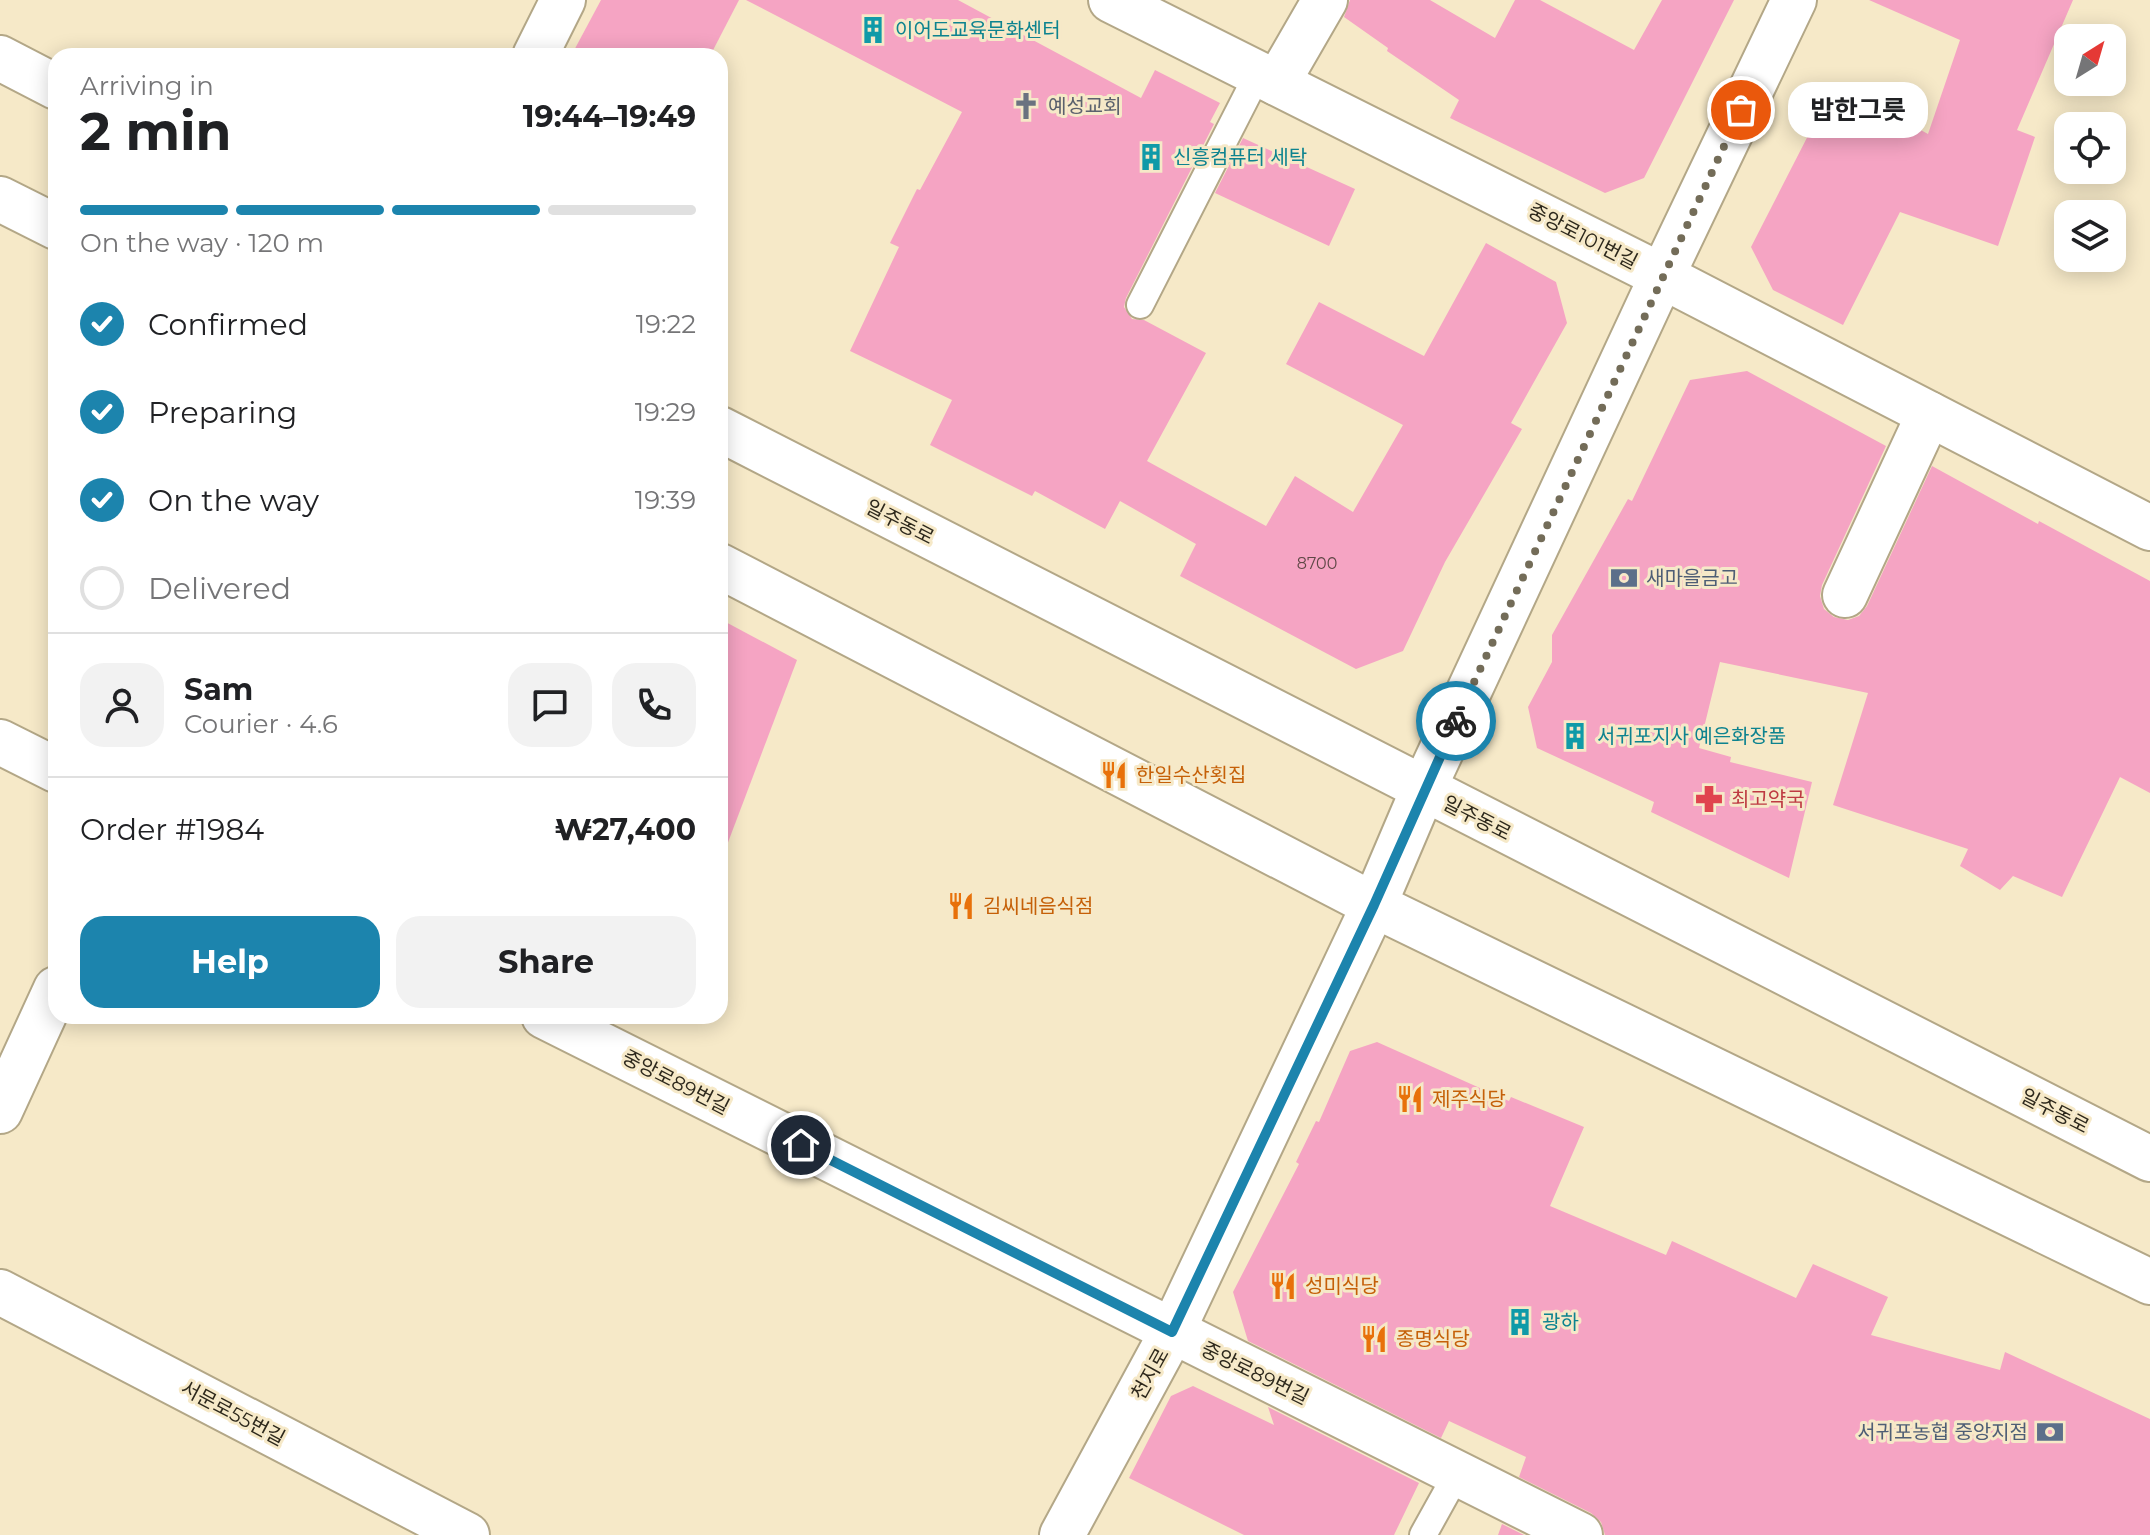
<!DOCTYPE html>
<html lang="en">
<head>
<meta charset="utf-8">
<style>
	body { margin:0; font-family:Montserrat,"Noto Sans KR",sans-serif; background:#f2f2f2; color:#202124; height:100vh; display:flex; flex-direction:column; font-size:30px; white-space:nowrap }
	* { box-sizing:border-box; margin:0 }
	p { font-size:26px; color:#757577 }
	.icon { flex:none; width:44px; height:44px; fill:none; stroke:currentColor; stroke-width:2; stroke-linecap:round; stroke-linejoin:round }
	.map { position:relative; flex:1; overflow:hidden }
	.sheet { position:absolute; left:48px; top:48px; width:680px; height:976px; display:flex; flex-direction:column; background:#fff; border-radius:24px; box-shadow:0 4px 20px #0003 }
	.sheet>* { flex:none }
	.needle { width:52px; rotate:37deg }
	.buttons { position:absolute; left:2054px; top:24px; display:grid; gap:16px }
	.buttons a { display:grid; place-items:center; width:72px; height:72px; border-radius:16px; background:#fff; box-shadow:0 4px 20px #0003; font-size:40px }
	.pin { position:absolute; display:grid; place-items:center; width:68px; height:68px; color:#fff; margin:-34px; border:4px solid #fff; border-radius:50%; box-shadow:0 2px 8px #0007 }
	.courier { position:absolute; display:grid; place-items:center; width:80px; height:80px; margin:-40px; border:6px solid #1c84ad; border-radius:50%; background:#fff; color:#222; box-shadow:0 2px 10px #0007 }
	.bubble { position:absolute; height:56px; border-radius:24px; background:#fff; box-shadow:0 4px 20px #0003; font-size:26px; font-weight:700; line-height:56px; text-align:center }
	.summary em { font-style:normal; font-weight:700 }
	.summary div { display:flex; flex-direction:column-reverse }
	.summary { display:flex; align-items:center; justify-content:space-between; height:136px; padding:0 32px }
	h1 { font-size:52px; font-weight:700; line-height:60px }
	.bar { display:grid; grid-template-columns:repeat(4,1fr); gap:12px 8px; align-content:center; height:96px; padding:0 32px }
	.bar i { height:10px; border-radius:6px; background:#e0e0e0 }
	.bar .active { background:#1c84ad }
	.bar p { grid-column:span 4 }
	.line { display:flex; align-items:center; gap:20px; padding:0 32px; border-top:2px solid #e0e0e0 }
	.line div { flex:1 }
	.round { display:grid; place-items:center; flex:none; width:84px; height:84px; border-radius:24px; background:#f2f2f2 }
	ol { padding:0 32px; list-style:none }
	li { display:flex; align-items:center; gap:24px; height:88px }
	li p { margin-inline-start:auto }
	li .icon { padding:8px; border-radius:50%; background:#1c84ad; color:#fff; stroke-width:4 }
	li:last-child { color:#757577 }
	li i { width:44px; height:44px; border:4px solid #e0e0e0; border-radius:50% }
	.action { display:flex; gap:16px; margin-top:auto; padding:16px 32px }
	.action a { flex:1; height:92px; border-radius:24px; background:#1c84ad; color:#fff; font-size:32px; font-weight:700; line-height:92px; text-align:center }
	.action a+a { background:#f2f2f2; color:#202124 }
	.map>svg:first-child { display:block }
</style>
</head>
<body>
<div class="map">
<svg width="2150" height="1535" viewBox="0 0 2150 1535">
	<rect width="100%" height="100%" fill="#f6e9c8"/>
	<!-- building -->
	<g fill="#f5a4c3">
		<polygon points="601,0 739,0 710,56 571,56"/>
		<polygon points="746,0 958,0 1141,98 1155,70 1220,103 1210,122 1214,124 1126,298 1124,307 1132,319 1144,320 1206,353 1147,461 1266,526 1295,476 1353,512 1403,425 1286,364 1319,302 1424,356 1486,243 1556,282 1567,323 1511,423 1522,429 1445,562 1403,651 1356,669 1180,576 1196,544 1120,501 1105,529 1035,491 1032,496 930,445 952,400 850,351 899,247 890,243 917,189 920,190 962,112"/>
		<polygon points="1350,0 1430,0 1495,38 1515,0 1540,0 1634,50 1662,0 1734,0 1644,178 1605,193 1450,118 1459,100 1387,51 1388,48 1344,17"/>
		<polygon points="1869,0 2073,0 2017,130 2035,137 1998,246 1900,212 1843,325 1773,290 1751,247 1835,83 1928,134 1960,40"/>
		<polygon points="1243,138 1355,189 1329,246 1215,193"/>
		<polygon points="1747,371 1886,446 1822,585 1820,596 1824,609 1834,617 1848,620 1859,616 1867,606 1932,466 2038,524 2039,521 2150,581 2150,793 2120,777 2062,897 2013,876 2000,890 1960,866 1968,849 1833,805 1868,693 1720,662 1699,748 1731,757 1730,762 1812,782 1789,878 1651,812 1654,802 1537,748 1528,707 1552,662 1552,635 1628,499 1632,501 1690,380"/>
		<polygon points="720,619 797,660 724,853 720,852"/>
		<polygon points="1377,1042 1509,1101 1511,1097 1584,1127 1550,1206 1666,1255 1672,1241 1796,1298 1813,1264 1888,1297 1871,1335 2000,1370 2005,1352 2150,1419 2150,1535 1605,1535 1601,1522 1591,1513 1519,1477 1526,1457 1449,1421 1441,1438 1248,1341 1233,1292 1299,1164 1296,1162 1316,1121 1319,1122 1350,1051"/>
		<polygon points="1193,1386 1274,1425 1268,1407 1419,1483 1394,1535 1244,1535 1129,1478 1171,1396"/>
		<polygon points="1502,1524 1524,1535 1498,1535"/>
	</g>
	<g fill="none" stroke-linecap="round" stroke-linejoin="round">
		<!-- service casing -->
		<g stroke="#b3a787" stroke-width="30">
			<g id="service">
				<polyline points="1140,305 1258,74"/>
				<polyline points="1423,1535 1458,1472"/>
			</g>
		</g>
		<!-- minor casing -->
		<g stroke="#b3a787" stroke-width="48">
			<g id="minor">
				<polyline points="1111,0 1662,276 2150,528"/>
				<polyline points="535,56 563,0"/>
				<polyline points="1277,83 1325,0"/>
				<polyline points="1845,595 1929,414"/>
				<polyline points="0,742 56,770"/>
				<polyline points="544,1016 1580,1535"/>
				<polyline points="0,1111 56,989"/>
				<polyline points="0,1292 467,1535"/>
				<polyline points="1062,1535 1172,1332 1374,905 1423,790"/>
			</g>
		</g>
		<!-- tertiary casing -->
		<g stroke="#b3a787" stroke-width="48">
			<polyline id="tertiary" points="1423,790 1662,276 1794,0"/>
		</g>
		<!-- secondary casing -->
		<g stroke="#b3a787" stroke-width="48">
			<g id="secondary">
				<polyline points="0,58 56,87"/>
				<polyline points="0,199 56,227"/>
				<polyline points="720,429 2150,1159"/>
				<polyline points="720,566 1374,905 2150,1282"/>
			</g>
		</g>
		<!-- service -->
		<use href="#service" stroke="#fff" stroke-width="26"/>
		<!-- minor -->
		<use href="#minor" stroke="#fff" stroke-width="44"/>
		<!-- tertiary -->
		<use href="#tertiary" stroke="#fff" stroke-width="44"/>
		<!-- secondary -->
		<use href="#secondary" stroke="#fff" stroke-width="44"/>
	</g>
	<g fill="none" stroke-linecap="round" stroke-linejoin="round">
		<!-- done -->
		<polyline stroke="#736c58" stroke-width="8" stroke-dasharray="0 14.4" points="1456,721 1741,110"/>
		<!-- route -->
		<polyline stroke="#1c84ad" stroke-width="10" points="801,1145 1172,1332 1374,905 1456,721"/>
	</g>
	<!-- icons -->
	<defs>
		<g id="building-bare" transform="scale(2.16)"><path d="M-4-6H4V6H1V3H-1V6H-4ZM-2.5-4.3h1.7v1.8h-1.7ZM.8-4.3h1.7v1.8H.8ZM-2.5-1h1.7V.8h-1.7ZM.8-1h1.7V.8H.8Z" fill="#0f9aa8" stroke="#f6e9c8" stroke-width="2.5" paint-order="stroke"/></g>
		<g id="church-bare" transform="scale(2.16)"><path d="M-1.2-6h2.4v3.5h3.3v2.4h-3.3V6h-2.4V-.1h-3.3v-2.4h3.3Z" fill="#6b7280" stroke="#f6e9c8" stroke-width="2.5" paint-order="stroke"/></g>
		<g id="bank-bare" transform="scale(2.16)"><path d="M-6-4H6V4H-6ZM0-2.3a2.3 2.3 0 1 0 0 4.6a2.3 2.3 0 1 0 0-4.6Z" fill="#5c6f8a" stroke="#f6e9c8" stroke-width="2.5" paint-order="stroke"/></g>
		<g id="restaurant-bare" transform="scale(2.16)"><path d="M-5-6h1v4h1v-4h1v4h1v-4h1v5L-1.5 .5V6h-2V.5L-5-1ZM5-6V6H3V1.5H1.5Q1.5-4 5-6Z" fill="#e8710a" stroke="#f6e9c8" stroke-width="2.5" paint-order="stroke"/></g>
		<g id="pharmacy-bare" transform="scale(2.16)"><path d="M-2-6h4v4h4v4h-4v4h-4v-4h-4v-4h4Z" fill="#e0444e" stroke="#f6e9c8" stroke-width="2.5" paint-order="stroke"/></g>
	</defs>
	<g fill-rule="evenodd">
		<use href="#building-bare" x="873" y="30"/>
		<use href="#church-bare" x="1026" y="106"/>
		<use href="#building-bare" x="1151" y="157"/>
		<use href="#bank-bare" x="1624" y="578"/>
		<use href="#building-bare" x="1575" y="736"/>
		<use href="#restaurant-bare" x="1114" y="775"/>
		<use href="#pharmacy-bare" x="1709" y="799"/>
		<use href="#restaurant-bare" x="961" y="906"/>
		<use href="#restaurant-bare" x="1410" y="1099"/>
		<use href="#restaurant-bare" x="1283" y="1286"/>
		<use href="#building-bare" x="1520" y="1322"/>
		<use href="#restaurant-bare" x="1374" y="1339"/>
		<use href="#bank-bare" x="2050" y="1432"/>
	</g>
	<g text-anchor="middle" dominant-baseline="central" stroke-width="6" stroke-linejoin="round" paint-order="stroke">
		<!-- number labels -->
		<g font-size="16" fill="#5f4746">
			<text x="1317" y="563">8700</text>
		</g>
		<!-- culture labels -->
		<g font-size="20" fill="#0d838f" stroke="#f6e9c8" text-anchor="start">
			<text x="895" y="30">이어도교육문화센터</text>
			<text x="1173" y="157">신흥컴퓨터 세탁</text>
			<text x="1597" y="736">서귀포지사 예은화장품</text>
			<text x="1542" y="1322">광하</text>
		</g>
		<!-- worship labels -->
		<g font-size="20" fill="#5b616d" stroke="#f6e9c8" text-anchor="start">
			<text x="1048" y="106">예성교회</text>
		</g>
		<!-- street labels -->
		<g font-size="20" fill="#2d281c" stroke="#f6e9c8">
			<text transform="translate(1583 236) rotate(27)">중앙로101번길</text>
			<text transform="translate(900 522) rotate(27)">일주동로</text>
			<text transform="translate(1477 818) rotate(27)">일주동로</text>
			<text transform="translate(676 1082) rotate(27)">중앙로89번길</text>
			<text transform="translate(2055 1111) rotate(27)">일주동로</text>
			<text transform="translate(1255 1373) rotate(26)">중앙로89번길</text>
			<text transform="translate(1150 1374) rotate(-61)">천지로</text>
			<text transform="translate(233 1413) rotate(28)">서문로55번길</text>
		</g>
		<!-- service labels -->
		<g font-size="20" fill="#4e5e75" stroke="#f6e9c8" text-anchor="start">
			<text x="1646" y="578">새마을금고</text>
			<text x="2028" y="1432" text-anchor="end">서귀포농협 중앙지점</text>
		</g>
		<!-- food labels -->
		<g font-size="20" fill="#c56008" stroke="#f6e9c8" text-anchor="start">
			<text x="1136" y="775">한일수산횟집</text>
			<text x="983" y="906">김씨네음식점</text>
			<text x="1432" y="1099">제주식당</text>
			<text x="1305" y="1286">성미식당</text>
			<text x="1396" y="1339">종명식당</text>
		</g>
		<!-- health labels -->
		<g font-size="20" fill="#be3a42" stroke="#f6e9c8" text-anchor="start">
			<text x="1731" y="799">최고약국</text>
		</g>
	</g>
</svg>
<div class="buttons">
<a><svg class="needle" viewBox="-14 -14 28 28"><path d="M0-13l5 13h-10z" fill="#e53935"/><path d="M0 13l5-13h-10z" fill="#757577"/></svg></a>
<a><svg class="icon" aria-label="locate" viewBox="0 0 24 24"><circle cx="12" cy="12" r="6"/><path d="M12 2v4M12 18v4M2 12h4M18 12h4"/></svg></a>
<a><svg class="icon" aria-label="layers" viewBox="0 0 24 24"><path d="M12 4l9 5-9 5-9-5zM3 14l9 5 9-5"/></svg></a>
</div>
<div class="pin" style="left:1741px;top:110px;background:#ea580c"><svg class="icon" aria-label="bag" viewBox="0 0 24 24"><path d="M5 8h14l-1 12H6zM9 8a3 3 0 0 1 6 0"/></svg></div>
<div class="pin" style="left:801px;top:1145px;background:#1f2937"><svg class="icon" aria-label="home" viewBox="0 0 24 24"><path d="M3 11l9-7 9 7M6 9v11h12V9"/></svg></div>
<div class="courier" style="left:1456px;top:721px"><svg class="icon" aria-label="bike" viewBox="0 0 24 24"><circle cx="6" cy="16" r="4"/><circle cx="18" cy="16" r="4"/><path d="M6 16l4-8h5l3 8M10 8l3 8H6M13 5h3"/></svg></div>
<div class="bubble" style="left:1788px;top:82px;width:140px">밥한그릇</div>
<section class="sheet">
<div class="summary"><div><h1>2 min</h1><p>Arriving in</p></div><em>19:44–19:49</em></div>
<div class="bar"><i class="active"></i><i class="active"></i><i class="active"></i><i></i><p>On the way · 120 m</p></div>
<ol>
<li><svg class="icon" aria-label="check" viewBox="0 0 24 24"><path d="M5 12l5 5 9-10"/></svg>Confirmed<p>19:22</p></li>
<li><svg class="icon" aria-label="check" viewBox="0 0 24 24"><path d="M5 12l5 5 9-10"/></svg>Preparing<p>19:29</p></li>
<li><svg class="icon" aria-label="check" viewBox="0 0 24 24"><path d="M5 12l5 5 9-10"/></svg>On the way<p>19:39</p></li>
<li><i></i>Delivered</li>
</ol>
<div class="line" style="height:144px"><a class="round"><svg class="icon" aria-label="person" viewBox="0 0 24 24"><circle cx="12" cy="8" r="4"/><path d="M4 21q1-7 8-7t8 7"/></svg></a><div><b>Sam</b><p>Courier · 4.6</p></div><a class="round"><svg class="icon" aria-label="chat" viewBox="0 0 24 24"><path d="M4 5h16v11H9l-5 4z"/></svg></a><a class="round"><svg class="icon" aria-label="phone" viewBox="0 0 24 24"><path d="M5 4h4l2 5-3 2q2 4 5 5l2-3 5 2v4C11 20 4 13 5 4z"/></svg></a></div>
<div class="line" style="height:104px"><div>Order #1984</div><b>₩27,400</b></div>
<div class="action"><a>Help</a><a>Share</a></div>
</section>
</div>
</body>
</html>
